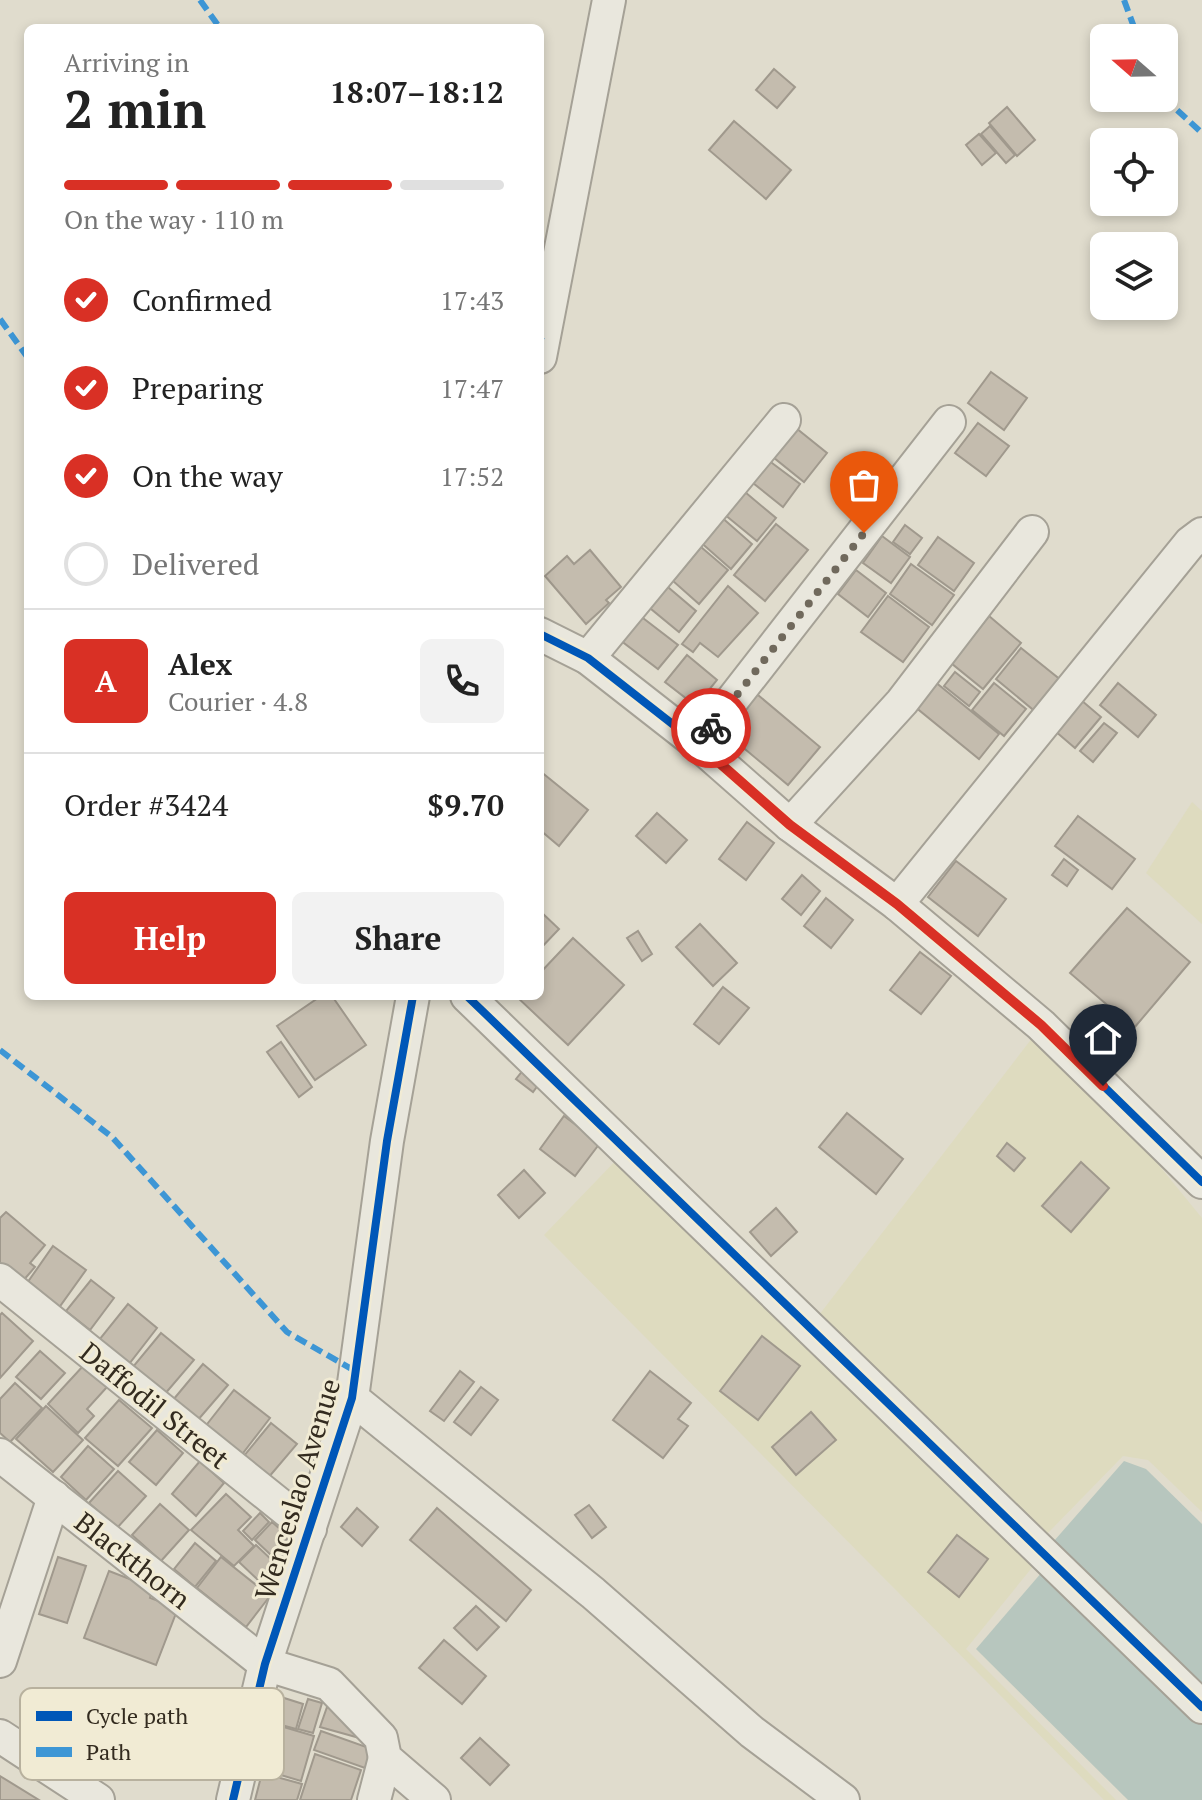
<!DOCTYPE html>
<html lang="en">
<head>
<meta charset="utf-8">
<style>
	body { margin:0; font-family:"PT Serif",serif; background:#f2f2f2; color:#222; height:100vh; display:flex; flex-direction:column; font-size:30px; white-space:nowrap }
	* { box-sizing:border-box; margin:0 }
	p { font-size:26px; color:#767676 }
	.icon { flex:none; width:44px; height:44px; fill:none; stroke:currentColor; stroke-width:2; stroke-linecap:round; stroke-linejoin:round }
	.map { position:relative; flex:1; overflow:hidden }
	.sheet { position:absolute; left:24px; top:24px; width:520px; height:976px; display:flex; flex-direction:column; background:#fff; border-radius:12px; box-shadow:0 4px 12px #0003 }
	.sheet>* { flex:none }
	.needle { width:52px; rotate:290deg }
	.controls { position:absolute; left:1090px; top:24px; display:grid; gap:16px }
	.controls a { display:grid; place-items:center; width:88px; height:88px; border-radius:12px; background:#fff; box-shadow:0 4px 12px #0003; font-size:40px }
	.pin { position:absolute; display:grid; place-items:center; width:68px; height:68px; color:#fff; margin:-82px -34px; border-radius:50% 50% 50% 0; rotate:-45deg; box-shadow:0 0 8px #0007 }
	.pin .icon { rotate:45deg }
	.courier { position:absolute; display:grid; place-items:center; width:80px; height:80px; margin:-40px; border:6px solid #d93025; border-radius:50%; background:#fff; color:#222; box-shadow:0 2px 10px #0007 }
	.overview em { font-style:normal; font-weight:700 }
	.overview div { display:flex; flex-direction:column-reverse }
	.overview { display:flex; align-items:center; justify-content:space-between; height:136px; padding:0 40px }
	h1 { font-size:52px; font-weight:700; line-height:60px }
	.bar { display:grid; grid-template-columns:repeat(4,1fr); gap:12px 8px; align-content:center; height:96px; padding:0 40px }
	.bar i { height:10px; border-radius:6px; background:#e0e0e0 }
	.bar .on { background:#d93025 }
	.bar p { grid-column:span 4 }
	.line { display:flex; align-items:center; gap:20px; padding:0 40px; border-top:2px solid #e0e0e0 }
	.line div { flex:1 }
	.round { display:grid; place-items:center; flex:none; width:84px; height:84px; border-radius:12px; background:#f2f2f2 }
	ol { padding:0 40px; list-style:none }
	li { display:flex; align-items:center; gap:24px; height:88px }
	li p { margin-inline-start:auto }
	li .icon { padding:8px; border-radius:50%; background:#d93025; color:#fff; stroke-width:4 }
	li:last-child { color:#767676 }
	li i { width:44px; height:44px; border:4px solid #e0e0e0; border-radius:50% }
	.action { display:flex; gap:16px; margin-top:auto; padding:16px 40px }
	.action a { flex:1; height:92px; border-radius:12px; background:#d93025; color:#fff; font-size:32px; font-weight:700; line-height:92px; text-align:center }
	.action a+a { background:#f2f2f2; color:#222 }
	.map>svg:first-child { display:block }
</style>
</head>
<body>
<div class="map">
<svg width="1202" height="1800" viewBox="0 0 1202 1800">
	<rect width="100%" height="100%" fill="#e0dccd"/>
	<!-- farmland -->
	<g fill="#dedbbf">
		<polygon points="1192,802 1202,811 1202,924 1146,873"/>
		<polygon points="1036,1033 1139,1141 1202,1218 1202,1512 1148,1460 1123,1456 1047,1534 819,1315"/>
		<polygon points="624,1152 1039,1559 966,1649 1116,1800 1104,1800 544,1235"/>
	</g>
	<!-- water -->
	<g fill="#b7c6be">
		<polygon points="1124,1461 1146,1469 1202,1524 1202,1699 1054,1557 1054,1541"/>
		<polygon points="1042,1572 1202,1718 1202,1800 1128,1800 976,1649"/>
	</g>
	<!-- building -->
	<g fill="#c4bcae" stroke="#a0998d" stroke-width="2">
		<polygon points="774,69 795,87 777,108 756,90"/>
		<polygon points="1007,107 1035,140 1017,156 989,123"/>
		<polygon points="734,121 791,170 766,199 709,150"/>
		<polygon points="990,126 1015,155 1006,163 981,134"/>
		<polygon points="979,134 996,153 982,165 966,145"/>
		<polygon points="991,372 1027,398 1004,430 968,403"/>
		<polygon points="978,423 1009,446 986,476 955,453"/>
		<polygon points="791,424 827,453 804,482 768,453"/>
		<polygon points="764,457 800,484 783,507 748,479"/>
		<polygon points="739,487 776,518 757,541 719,510"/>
		<polygon points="719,515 752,544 731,569 698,540"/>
		<polygon points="776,524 808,550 765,601 734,575"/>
		<polygon points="905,525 922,538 910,554 893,542"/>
		<polygon points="882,536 910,557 891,583 863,563"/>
		<polygon points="938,537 974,563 954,591 918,565"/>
		<polygon points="701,547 728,570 699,604 673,581"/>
		<polygon points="590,550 621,587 606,600 609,603 586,624 545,576 567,556 574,564"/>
		<polygon points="911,564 954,595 932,625 890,594"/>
		<polygon points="856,570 886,593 868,617 838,594"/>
		<polygon points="662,582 696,611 679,632 645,604"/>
		<polygon points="728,586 758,613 718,657 700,643 693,652 682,644"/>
		<polygon points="888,596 929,627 903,662 861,632"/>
		<polygon points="639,615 678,645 658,669 620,640"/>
		<polygon points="989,616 1021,643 983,689 951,663"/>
		<polygon points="1021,648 1062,681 1037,713 996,679"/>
		<polygon points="687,655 717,680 696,706 665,682"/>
		<polygon points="955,672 980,692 969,706 944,686"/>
		<polygon points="934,681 999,734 979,759 914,706"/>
		<polygon points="994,683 1026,709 1004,736 972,710"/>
		<polygon points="1118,683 1156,715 1138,737 1100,705"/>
		<polygon points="752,690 820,747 788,785 721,729"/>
		<polygon points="1081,700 1101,717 1075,748 1055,731"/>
		<polygon points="1104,723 1117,733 1093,762 1080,751"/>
		<polygon points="540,771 588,810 559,846 540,830"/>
		<polygon points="657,813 687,840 666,863 636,836"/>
		<polygon points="1078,816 1135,859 1112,889 1055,846"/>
		<polygon points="747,822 774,843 746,880 719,859"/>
		<polygon points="1064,859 1078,870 1067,886 1052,875"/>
		<polygon points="956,861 1006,899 978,936 928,897"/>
		<polygon points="802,875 820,891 801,915 782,899"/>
		<polygon points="826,898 853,920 831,948 804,926"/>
		<polygon points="1127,908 1190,962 1134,1028 1070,973"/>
		<polygon points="540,911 559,929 540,949"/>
		<polygon points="700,924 737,963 713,986 676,947"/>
		<polygon points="638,931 652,954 642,961 627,938"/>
		<polygon points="573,938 624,985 568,1045 517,997 540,996 540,973"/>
		<polygon points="920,952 951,976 921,1014 890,990"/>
		<polygon points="723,987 749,1008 719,1044 694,1024"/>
		<polygon points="321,996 332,996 366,1045 315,1080 277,1026"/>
		<polygon points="281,1042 312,1087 299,1097 267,1052"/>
		<polygon points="528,1064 544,1077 533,1092 516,1079"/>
		<polygon points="847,1113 903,1159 876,1194 819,1147"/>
		<polygon points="564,1116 600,1143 575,1176 540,1149"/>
		<polygon points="1007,1143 1025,1158 1014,1171 997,1156"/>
		<polygon points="1081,1162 1109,1188 1071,1232 1042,1206"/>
		<polygon points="524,1170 545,1193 519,1218 498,1195"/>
		<polygon points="776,1208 797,1232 771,1256 750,1232"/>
		<polygon points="6,1212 45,1245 30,1263 35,1267 22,1282 0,1264 0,1218"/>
		<polygon points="53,1246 86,1270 58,1309 25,1286"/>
		<polygon points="91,1280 114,1298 90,1330 66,1311"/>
		<polygon points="128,1304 157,1328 129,1364 99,1340"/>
		<polygon points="2,1313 33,1341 0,1378 0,1315"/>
		<polygon points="161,1333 194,1360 164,1395 132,1368"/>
		<polygon points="762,1336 800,1366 758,1420 720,1391"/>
		<polygon points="40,1351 65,1373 41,1399 16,1377"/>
		<polygon points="203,1364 228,1385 197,1421 173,1400"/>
		<polygon points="84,1365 107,1387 87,1409 94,1416 78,1433 48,1404"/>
		<polygon points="460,1371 474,1382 444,1421 430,1411"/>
		<polygon points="650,1371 691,1403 678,1419 688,1426 663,1458 613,1420"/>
		<polygon points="15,1383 42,1408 10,1442 0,1433 0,1399"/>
		<polygon points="481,1387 498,1400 471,1435 454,1422"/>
		<polygon points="234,1390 270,1418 240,1457 204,1428"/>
		<polygon points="119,1400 152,1428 118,1466 85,1438"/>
		<polygon points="46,1406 83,1440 53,1472 16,1439"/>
		<polygon points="811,1412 836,1440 796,1475 772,1447"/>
		<polygon points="271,1423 297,1444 268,1478 243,1457"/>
		<polygon points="157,1430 183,1453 156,1485 129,1462"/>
		<polygon points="88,1446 114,1469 86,1500 61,1477"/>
		<polygon points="200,1461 224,1483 196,1516 172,1494"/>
		<polygon points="118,1471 146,1496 117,1528 89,1503"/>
		<polygon points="226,1494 251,1517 238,1530 254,1546 234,1566 191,1530"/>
		<polygon points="160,1504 189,1530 161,1561 132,1535"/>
		<polygon points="589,1505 606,1527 592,1538 575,1515"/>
		<polygon points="357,1508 378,1527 362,1546 341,1527"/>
		<polygon points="437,1508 531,1590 506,1621 410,1540"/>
		<polygon points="260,1513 269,1522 252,1540 243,1531"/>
		<polygon points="272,1522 289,1537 272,1556 255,1540"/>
		<polygon points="957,1535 988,1559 959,1597 928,1572"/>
		<polygon points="195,1543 216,1561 195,1587 174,1569"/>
		<polygon points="256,1545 275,1563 258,1580 239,1562"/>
		<polygon points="58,1557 86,1566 67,1623 39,1614"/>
		<polygon points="221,1557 270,1596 246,1627 197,1588"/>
		<polygon points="109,1571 153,1588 150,1598 178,1608 156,1665 84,1638"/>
		<polygon points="476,1606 499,1627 477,1650 454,1628"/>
		<polygon points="444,1640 486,1676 462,1704 419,1668"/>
		<polygon points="281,1697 303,1704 296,1729 274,1723"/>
		<polygon points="308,1699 322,1703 313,1733 298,1729"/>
		<polygon points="327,1707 355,1717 363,1739 320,1727"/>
		<polygon points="277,1725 314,1736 301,1781 264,1770"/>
		<polygon points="321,1731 372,1749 365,1768 314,1750"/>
		<polygon points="480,1738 509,1765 490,1785 461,1758"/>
		<polygon points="315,1754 361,1770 351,1800 300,1800"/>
		<polygon points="262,1773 302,1784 297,1800 255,1800"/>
		<polygon points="0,1776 39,1800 0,1800"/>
	</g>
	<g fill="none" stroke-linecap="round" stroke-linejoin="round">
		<!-- minor casing -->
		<g stroke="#a5a196" stroke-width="36">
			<g id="minor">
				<polyline points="540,357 609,0"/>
				<polyline points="540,634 588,658 698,744 790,825 897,904 1041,1025 1202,1182"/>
				<polyline points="588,658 784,420"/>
				<polyline points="698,744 949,422"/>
				<polyline points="790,825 902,702 1032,532"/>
				<polyline points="897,904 1190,543 1202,534"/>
				<polyline points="467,996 1202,1707"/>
				<polyline points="0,1280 310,1529"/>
				<polyline points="352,1398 593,1593 752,1732 843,1800"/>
				<polyline points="0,1455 265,1664 329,1684 381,1738 385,1758 434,1800"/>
				<polyline points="0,1661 54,1497"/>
				<polyline points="0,1736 98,1800"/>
				<polyline points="233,1800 265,1664 352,1398 387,1141 413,996"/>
				<polyline points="374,1800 385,1758"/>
			</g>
		</g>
		<!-- minor -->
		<use href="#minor" stroke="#e9e7dd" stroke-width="32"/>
		<!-- quiet -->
		<g stroke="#3d96d5" stroke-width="6" stroke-dasharray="12 6" stroke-linecap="butt">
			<polyline points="200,0 220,28"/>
			<polyline points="1124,0 1138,38"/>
			<polyline points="1164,98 1202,133"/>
			<polyline points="0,319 28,358"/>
			<polyline points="540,339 543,341"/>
			<polyline points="0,1050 112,1137 287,1332 355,1371"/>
		</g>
		<!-- cycleway casing -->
		<g stroke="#f1ebd4" stroke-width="13">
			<g id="cycleway">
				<polyline points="540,634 588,658 698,744 790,825 897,904 1041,1025 1202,1182"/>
				<polyline points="467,996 1202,1707"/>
				<polyline points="233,1800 265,1664 352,1398 387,1141 413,996"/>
			</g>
		</g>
		<!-- cycleway -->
		<use href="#cycleway" stroke="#0057b8" stroke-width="8"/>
	</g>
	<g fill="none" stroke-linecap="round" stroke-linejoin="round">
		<!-- done -->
		<polyline stroke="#70695c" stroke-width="8" stroke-dasharray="0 14.4" points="711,728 864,533"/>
		<!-- route -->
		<polyline stroke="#d93025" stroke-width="10" points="711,728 698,744 790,825 897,904 1041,1025 1103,1086"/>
	</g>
	<g text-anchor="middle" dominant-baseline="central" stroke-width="6" stroke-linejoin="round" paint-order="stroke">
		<!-- street labels -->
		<g font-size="28" fill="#332b1f" stroke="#f1ebd4">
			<text transform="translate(155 1405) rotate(39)">Daffodil Street</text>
			<text transform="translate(297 1489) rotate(-73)">Wenceslao Avenue</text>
			<text transform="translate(133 1560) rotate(38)">Blackthorn</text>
		</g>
	</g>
	<!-- legend -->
	<rect x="20" y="1688" width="264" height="92" rx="12" fill="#f1ebd4" stroke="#b8b19e" stroke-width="2"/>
	<rect x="36" y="1711" width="36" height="10" fill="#0057b8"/>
	<rect x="36" y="1747" width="36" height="10" fill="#3d96d5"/>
	<g font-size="22" fill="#332b1f">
		<text x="86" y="1724">Cycle path</text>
		<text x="86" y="1760">Path</text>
	</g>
</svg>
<div class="controls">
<a><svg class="needle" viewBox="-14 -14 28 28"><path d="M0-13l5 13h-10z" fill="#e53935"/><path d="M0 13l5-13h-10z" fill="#767676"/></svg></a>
<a><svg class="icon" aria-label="locate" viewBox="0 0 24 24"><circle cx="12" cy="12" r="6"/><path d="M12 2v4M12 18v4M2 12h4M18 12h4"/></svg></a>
<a><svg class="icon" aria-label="layers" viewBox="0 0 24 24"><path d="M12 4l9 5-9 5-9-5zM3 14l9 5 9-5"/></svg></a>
</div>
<div class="pin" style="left:864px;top:533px;background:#ea580c"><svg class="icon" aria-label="bag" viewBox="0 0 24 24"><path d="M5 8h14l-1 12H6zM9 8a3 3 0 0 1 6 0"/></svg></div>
<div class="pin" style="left:1103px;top:1086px;background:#1f2937"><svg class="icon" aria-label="home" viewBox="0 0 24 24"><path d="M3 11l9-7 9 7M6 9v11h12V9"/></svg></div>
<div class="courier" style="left:711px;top:728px"><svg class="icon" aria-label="bike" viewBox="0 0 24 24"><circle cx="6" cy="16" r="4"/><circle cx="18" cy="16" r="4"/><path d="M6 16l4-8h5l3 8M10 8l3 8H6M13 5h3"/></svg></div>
<section class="sheet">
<div class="overview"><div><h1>2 min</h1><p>Arriving in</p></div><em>18:07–18:12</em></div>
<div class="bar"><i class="on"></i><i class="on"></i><i class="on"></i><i></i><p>On the way · 110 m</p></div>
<ol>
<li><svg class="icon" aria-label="check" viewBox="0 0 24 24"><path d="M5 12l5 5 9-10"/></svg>Confirmed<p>17:43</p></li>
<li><svg class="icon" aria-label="check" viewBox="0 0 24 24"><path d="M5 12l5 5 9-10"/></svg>Preparing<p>17:47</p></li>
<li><svg class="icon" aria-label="check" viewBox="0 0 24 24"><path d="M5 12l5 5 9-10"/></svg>On the way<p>17:52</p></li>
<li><i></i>Delivered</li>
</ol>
<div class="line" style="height:144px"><b class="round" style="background:#d93025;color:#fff">A</b><div><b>Alex</b><p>Courier · 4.8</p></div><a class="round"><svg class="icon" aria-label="phone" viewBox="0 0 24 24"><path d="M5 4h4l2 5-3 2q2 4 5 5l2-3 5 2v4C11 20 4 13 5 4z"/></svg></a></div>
<div class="line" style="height:104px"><div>Order #3424</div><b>$9.70</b></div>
<div class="action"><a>Help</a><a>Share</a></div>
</section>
</div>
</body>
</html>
